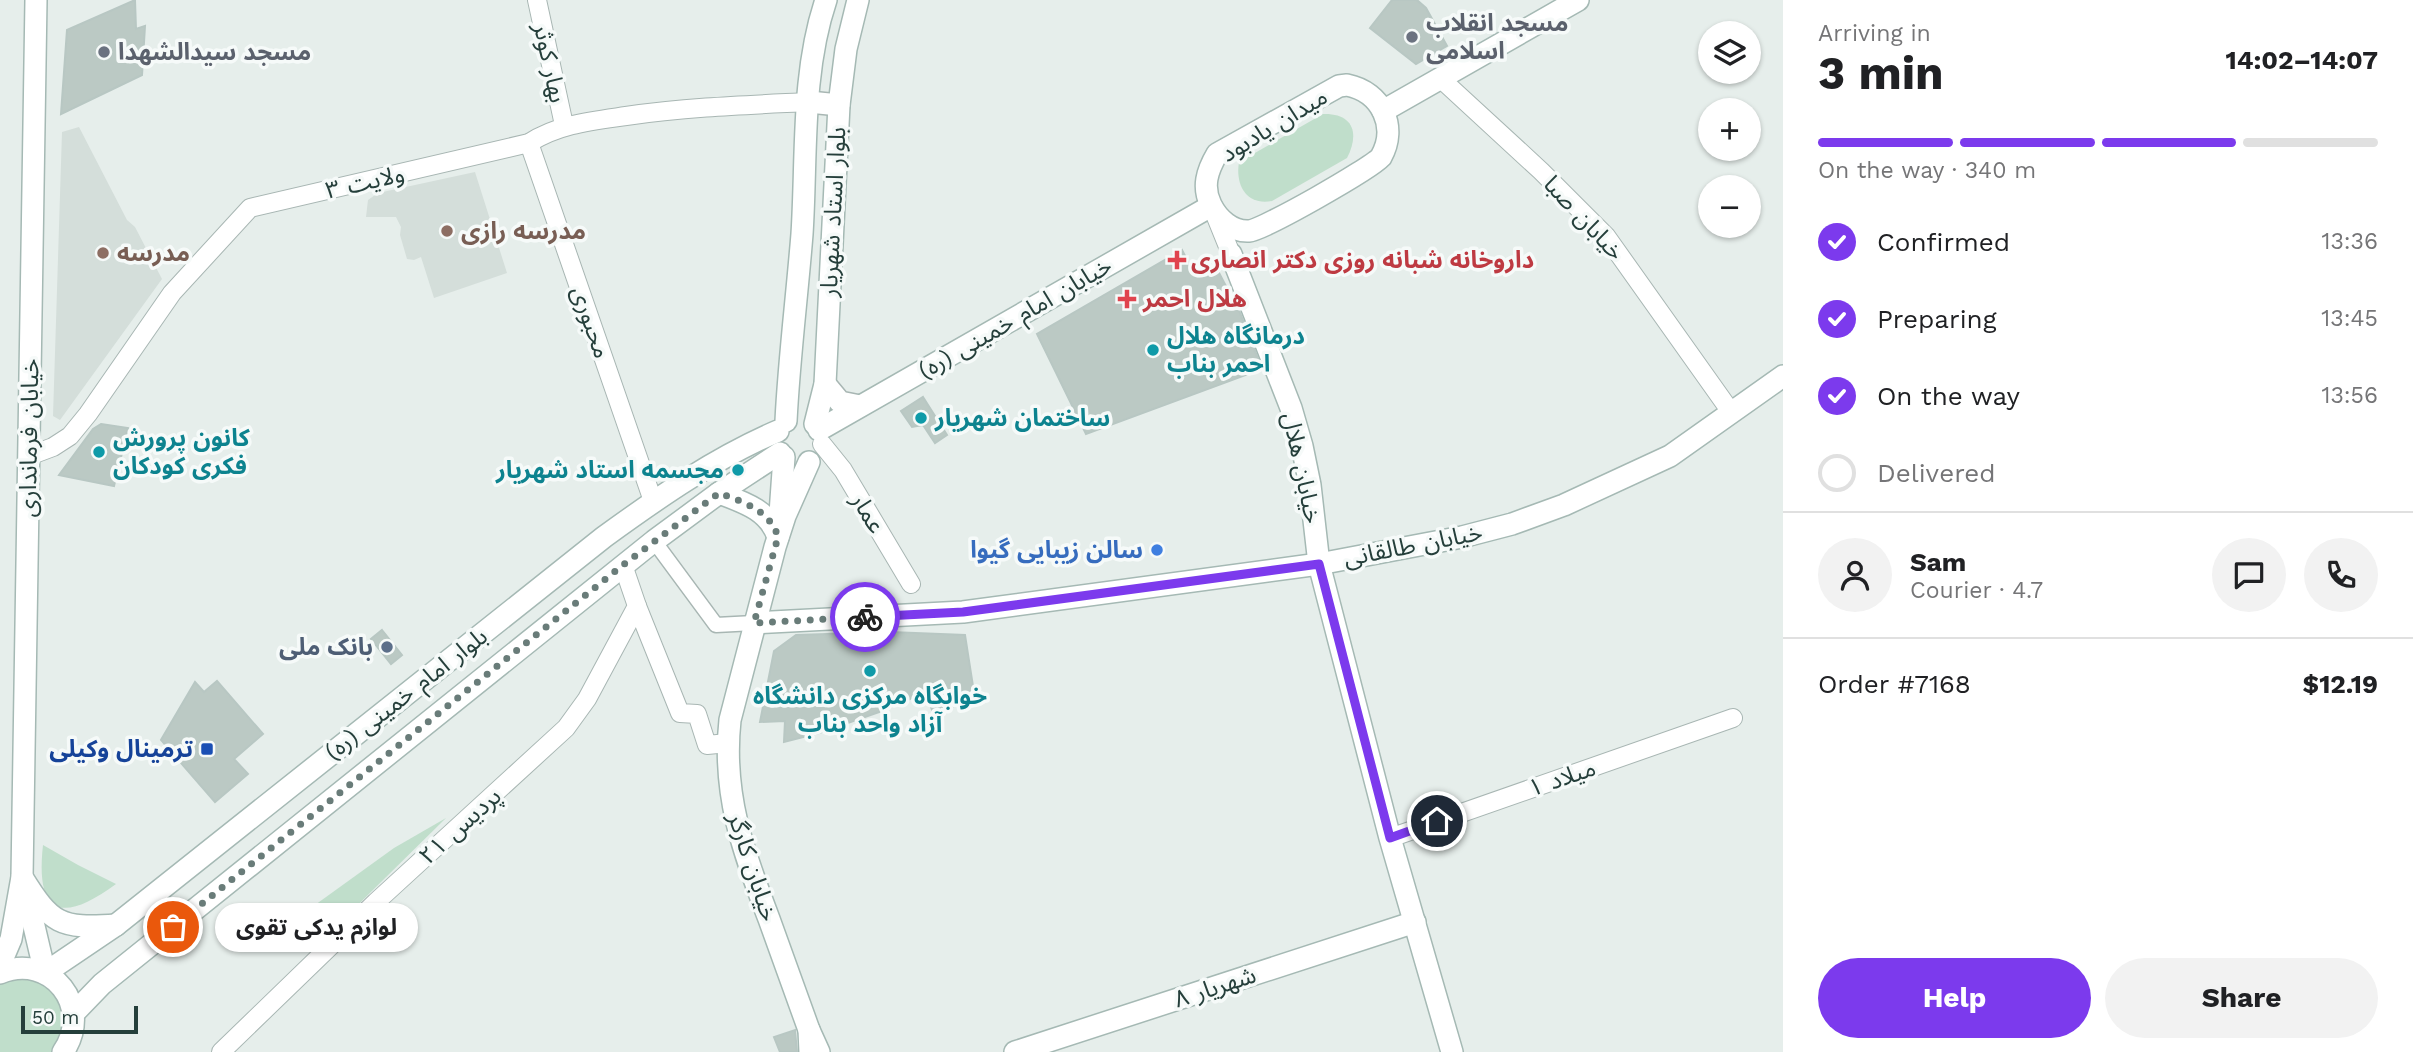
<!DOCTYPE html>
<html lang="en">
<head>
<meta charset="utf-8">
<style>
	body { margin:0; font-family:"Work Sans","Noto Sans Arabic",sans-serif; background:#f2f2f2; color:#202124; height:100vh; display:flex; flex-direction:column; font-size:26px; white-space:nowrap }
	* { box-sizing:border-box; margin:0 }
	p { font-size:23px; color:#757577 }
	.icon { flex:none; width:38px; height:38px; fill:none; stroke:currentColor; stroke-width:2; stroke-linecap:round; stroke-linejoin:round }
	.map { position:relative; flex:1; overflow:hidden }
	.drawer { display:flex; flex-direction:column; background:#fff; width:630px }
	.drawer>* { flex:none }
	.controls { position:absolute; left:1698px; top:21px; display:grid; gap:14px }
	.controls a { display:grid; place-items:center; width:63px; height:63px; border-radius:50%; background:#fff; box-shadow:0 2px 5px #0004; font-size:35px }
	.scale { position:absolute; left:21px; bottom:18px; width:117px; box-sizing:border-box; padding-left:7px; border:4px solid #253f3b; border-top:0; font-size:19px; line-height:24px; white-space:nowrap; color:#253f3b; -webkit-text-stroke:5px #f6faf9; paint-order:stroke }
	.pin { position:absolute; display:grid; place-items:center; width:60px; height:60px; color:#fff; margin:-30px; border:4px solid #fff; border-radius:50%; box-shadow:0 2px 7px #0007 }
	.courier { position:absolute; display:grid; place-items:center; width:70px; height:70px; margin:-35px; border:5px solid #7c3aed; border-radius:50%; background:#fff; color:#222; box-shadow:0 2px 9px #0007 }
	.bubble { position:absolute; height:49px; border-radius:24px; background:#fff; box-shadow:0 2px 5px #0004; font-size:23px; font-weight:700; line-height:49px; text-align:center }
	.headline em { font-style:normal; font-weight:700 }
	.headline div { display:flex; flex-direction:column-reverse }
	.headline { display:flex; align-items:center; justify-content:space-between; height:119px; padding:0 35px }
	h1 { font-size:46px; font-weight:700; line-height:52px }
	.bar { display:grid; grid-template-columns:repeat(4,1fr); gap:10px 7px; align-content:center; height:84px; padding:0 35px }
	.bar i { height:9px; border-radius:5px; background:#e0e0e0 }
	.bar .selected { background:#7c3aed }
	.bar p { grid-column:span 4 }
	.line { display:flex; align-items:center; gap:18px; padding:0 35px; border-top:2px solid #e0e0e0 }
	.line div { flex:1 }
	.round { display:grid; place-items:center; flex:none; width:74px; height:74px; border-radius:37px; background:#f2f2f2 }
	ol { padding:0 35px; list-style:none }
	li { display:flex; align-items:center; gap:21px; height:77px }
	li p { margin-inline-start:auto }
	li .icon { padding:7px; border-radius:50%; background:#7c3aed; color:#fff; stroke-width:4 }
	li:last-child { color:#757577 }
	li i { width:38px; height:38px; border:4px solid #e0e0e0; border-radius:50% }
	.action { display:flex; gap:14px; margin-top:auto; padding:14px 35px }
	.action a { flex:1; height:80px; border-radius:42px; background:#7c3aed; color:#fff; font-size:28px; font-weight:700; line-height:80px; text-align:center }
	.action a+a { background:#f2f2f2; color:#202124 }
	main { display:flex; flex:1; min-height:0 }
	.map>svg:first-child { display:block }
</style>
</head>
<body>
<main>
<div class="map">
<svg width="1783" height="1052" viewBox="0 0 1783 1052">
	<rect width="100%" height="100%" fill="#e6eeeb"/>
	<!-- built -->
	<g fill="#d4deda">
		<polygon points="79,127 127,220 135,227 162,279 60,420 53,416 62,132"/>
		<polygon points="475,172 507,273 434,298 421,257 414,260 407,259 400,235 401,227 396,217 366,217 368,200 378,193"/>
	</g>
	<!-- green -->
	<g fill="#c0decb">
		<path d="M1323,114C1353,113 1360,133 1347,158L1272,201C1247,206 1235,186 1239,162Z"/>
		<polygon points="446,818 312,950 290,923 394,848"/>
		<path d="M43,845L78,865L116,884C63,923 35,917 43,845Z"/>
		<polygon points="11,977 39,980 60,1000 65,1022 51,1052 0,1052 0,981"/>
	</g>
	<!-- building -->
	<g fill="#bbc9c4" stroke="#b8c7c3" stroke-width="2">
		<polygon points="135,0 136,29 145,26 142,75 61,114 67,30"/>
		<polygon points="1392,0 1417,0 1426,8 1447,46 1416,64 1370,28"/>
		<polygon points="1182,250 1196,277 1216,267 1240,313 1262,369 1086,434 1037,334"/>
		<polygon points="923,397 947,435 935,443 923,425 912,427 901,411"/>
		<polygon points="101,424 128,428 114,486 59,475 93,429"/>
		<polygon points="382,630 402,655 391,664 371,639"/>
		<polygon points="890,632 965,635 975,699 933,713 926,692 882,711 819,733 784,742 785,721 760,722 774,651 796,635"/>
		<polygon points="217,681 263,734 234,759 248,774 215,802 161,740 195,682 204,692"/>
		<polygon points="795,1030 797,1052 780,1052 774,1037"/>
	</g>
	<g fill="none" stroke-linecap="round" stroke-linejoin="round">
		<!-- pedestrian casing -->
		<g stroke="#a8b6b3" stroke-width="17">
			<polyline id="pedestrian" points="654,541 716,625 754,623"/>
		</g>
		<!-- minor casing -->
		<g stroke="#a8b6b3" stroke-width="20">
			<g id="minor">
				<polyline points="537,0 564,125"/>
				<polyline points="1440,78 1541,171 1606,236 1731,412"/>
				<polyline points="529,143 653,501"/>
				<polyline points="1214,212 1231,254"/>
				<polyline points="822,444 843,470 911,584"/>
				<path d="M29,456L53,447L70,436L88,414L172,293L250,208L529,143C559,124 591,121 626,116C687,107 748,105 809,102"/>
				<polyline points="637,606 680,713 697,714 707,745 728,743"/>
				<polyline points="1390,838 1733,718"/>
				<polyline points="221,1052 376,902 566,728 587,699 637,606 623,565"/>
			</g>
		</g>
		<!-- tertiary casing -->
		<g stroke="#a8b6b3" stroke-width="24">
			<g id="tertiary">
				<polyline points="809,102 839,105"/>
				<polyline points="825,384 840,402 860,406"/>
			</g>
		</g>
		<!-- secondary casing -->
		<g stroke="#a5b9b4" stroke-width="24">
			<g id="secondary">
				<path d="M1347,85C1382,92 1398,127 1381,157C1370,169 1263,230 1249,231C1232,232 1218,219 1211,205C1202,187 1207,171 1217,154L1339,86Z"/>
				<polyline points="1383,111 1578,0"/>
				<polyline points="1231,254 1291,408 1302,446 1310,485 1319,564 1390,838 1452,1052"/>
				<path d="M786,421C789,359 797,297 802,234C807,157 801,74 826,0"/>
				<polyline points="815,424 825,384 839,105 846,49 858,0"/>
				<polyline points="819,430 1211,206"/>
				<path d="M809,462L785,516L775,547L730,720C722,794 743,851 769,919C782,956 796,993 809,1030"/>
				<path d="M719,493C743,502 769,510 778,537"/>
				<polyline points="780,514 784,457"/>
				<polyline points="754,623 963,612 1319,564 1462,537 1512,524 1564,505 1670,456 1783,376"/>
				<path d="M22,877C51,924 60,929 116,925"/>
				<polyline points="26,892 45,973"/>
				<polyline points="0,965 11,939 22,877 36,0"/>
				<path d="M0,973C51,952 94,1007 63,1052"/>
				<path d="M45,973L116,925L604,537C659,497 715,458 778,431"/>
				<polyline points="73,1014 102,984 654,541 719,493 780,453"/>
				<polyline points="810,1052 809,1030 819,1052"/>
				<polyline points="1015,1052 1415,922"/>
			</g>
		</g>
		<!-- pedestrian -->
		<use href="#pedestrian" stroke="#fff" stroke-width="14"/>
		<!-- minor -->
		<use href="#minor" stroke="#fff" stroke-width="18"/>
		<!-- tertiary -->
		<use href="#tertiary" stroke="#fff" stroke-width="21"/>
		<!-- secondary -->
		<use href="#secondary" stroke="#fff" stroke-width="21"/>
	</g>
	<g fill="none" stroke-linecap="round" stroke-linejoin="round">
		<!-- done -->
		<path stroke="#697c79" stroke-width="7" stroke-dasharray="0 12.6" d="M173,927L623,565L719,493C743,502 770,510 778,537L754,623L865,617"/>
		<!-- route -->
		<polyline stroke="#7c3aed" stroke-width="9" points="865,617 963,612 1319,564 1390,838 1437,821"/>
	</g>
	<!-- markers -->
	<g fill="#6b7280" stroke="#f6faf9" stroke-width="2.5">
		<circle cx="1412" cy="37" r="7"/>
		<circle cx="104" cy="52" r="7"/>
	</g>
	<g fill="#8d6e63" stroke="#f6faf9" stroke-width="2.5">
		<circle cx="447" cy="231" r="7"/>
		<circle cx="103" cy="253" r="7"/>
	</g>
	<g fill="#e0444e" stroke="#f6faf9" stroke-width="2.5">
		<path d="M1173.5 249.5h7v7h7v7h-7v7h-7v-7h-7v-7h7z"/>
		<path d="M1123.5 288.5h7v7h7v7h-7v7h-7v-7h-7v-7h7z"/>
	</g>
	<g fill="#0f9aa8" stroke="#f6faf9" stroke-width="2.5">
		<circle cx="1153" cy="350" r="7"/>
		<circle cx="921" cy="418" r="7"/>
		<circle cx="99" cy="452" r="7"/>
		<circle cx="738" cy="470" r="7"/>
		<circle cx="870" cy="671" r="7"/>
	</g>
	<circle fill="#3f7fe0" stroke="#f6faf9" stroke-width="2.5" cx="1157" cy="550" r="7"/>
	<circle fill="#5c6f8a" stroke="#f6faf9" stroke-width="2.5" cx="387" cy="647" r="7"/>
	<rect fill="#1a4fb4" stroke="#f6faf9" stroke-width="2.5" x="200" y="742" width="14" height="14" rx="3.5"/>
	<g text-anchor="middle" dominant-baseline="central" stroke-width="7" stroke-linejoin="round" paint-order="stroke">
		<!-- worship labels -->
		<g font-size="24" font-weight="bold" fill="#5b616d" stroke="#f6faf9" text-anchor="start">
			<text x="1426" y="23">مسجد انقلاب<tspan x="1426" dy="28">اسلامی</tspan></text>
			<text x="118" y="52">مسجد سیدالشهدا</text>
		</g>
		<!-- street labels -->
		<g font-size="24" fill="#253f3b" stroke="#f6faf9">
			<text transform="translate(550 63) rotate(78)">بهار کوثر</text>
			<text transform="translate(1274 125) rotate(-31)">میدان یادبود</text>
			<text transform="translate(365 182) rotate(-13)">ولایت ۳</text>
			<text transform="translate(833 212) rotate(-87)">بلوار استاد شهریار</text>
			<text transform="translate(1584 218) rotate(47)">خیابان صبا</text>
			<text transform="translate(1015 318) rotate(-30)">خیابان امام خمینی (ره)</text>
			<text transform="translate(591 322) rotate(71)">محبوری</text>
			<text transform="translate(29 438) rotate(-89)">خیابان فرمانداری</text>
			<text transform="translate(1302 468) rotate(78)">خیابان هلال</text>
			<text transform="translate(868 513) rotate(59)">عمار</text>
			<text transform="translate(1413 545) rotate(-11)">خیابان طالقانی</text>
			<text transform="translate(406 694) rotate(-38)">بلوار امام خمینی (ره)</text>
			<text transform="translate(1562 778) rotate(-19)">میلاد ۱</text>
			<text transform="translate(460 826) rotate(-42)">پردیس ۲۱</text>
			<text transform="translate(753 867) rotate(72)">خیابان کارگر</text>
			<text transform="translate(1215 987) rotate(-18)">شهریار ۸</text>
		</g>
		<!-- education labels -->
		<g font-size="24" font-weight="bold" fill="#785e54" stroke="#f6faf9" text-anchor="start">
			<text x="461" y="231">مدرسه رازی</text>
			<text x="117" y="253">مدرسه</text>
		</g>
		<!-- health labels -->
		<g font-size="24" font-weight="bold" fill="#be3a42" stroke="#f6faf9" text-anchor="start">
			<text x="1191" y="260">داروخانه شبانه روزی دکتر انصاری</text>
			<text x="1143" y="299">هلال احمر</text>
		</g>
		<!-- culture labels -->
		<g font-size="24" font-weight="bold" fill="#0d838f" stroke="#f6faf9" text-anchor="start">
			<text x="1167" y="336">درمانگاه هلال<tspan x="1167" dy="28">احمر بناب</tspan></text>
			<text x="935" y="418">ساختمان شهریار</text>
			<text x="113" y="438">کانون پرورش<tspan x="113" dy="28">فکری کودکان</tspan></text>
			<text x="724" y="470" text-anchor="end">مجسمه استاد شهریار</text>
			<text x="870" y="696" text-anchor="middle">خوابگاه مرکزی دانشگاه<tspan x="870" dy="28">آزاد واحد بناب</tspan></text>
		</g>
		<!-- shop labels -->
		<g font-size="24" font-weight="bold" fill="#366cbe" stroke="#f6faf9" text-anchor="end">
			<text x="1143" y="550">سالن زیبایی گیوا</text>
		</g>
		<!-- service labels -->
		<g font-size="24" font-weight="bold" fill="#4e5e75" stroke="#f6faf9" text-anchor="end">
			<text x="373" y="647">بانک ملی</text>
		</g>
		<!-- transit labels -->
		<g font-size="24" font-weight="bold" fill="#164399" stroke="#f6faf9" text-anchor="end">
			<text x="193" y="749">ترمینال وکیلی</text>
		</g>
	</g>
</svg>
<div class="controls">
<a><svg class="icon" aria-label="layers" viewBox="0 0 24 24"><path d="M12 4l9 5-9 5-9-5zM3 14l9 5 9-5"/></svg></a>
<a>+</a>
<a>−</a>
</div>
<div class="scale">50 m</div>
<div class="pin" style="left:173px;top:927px;background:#ea580c"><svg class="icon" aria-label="bag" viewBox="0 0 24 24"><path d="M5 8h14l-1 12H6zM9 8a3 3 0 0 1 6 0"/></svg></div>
<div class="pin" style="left:1437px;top:821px;background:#1f2937"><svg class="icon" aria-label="home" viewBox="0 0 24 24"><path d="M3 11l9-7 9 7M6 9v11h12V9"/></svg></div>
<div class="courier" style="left:865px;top:617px"><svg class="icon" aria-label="bike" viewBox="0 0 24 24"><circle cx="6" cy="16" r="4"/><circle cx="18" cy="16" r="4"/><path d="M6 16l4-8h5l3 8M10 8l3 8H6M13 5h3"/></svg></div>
<div class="bubble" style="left:215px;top:903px;width:203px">لوازم یدکی تقوی</div>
</div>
<section class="drawer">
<div class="headline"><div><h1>3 min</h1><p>Arriving in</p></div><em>14:02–14:07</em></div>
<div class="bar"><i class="selected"></i><i class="selected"></i><i class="selected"></i><i></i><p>On the way · 340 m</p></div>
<ol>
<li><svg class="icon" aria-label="check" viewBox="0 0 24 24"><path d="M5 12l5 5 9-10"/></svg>Confirmed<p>13:36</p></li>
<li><svg class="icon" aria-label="check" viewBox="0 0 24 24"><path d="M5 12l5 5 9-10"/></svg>Preparing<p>13:45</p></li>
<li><svg class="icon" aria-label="check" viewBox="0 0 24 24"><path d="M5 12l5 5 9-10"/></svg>On the way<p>13:56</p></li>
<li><i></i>Delivered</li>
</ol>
<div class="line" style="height:126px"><a class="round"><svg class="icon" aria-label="person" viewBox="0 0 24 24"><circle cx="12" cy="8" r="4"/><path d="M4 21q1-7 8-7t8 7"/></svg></a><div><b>Sam</b><p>Courier · 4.7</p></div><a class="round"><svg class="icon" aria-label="chat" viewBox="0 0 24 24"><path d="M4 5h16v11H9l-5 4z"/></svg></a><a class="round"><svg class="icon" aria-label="phone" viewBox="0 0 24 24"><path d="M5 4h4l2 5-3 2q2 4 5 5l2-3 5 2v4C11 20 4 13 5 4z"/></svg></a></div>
<div class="line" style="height:91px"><div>Order #7168</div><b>$12.19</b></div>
<div class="action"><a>Help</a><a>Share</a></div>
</section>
</main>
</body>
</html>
